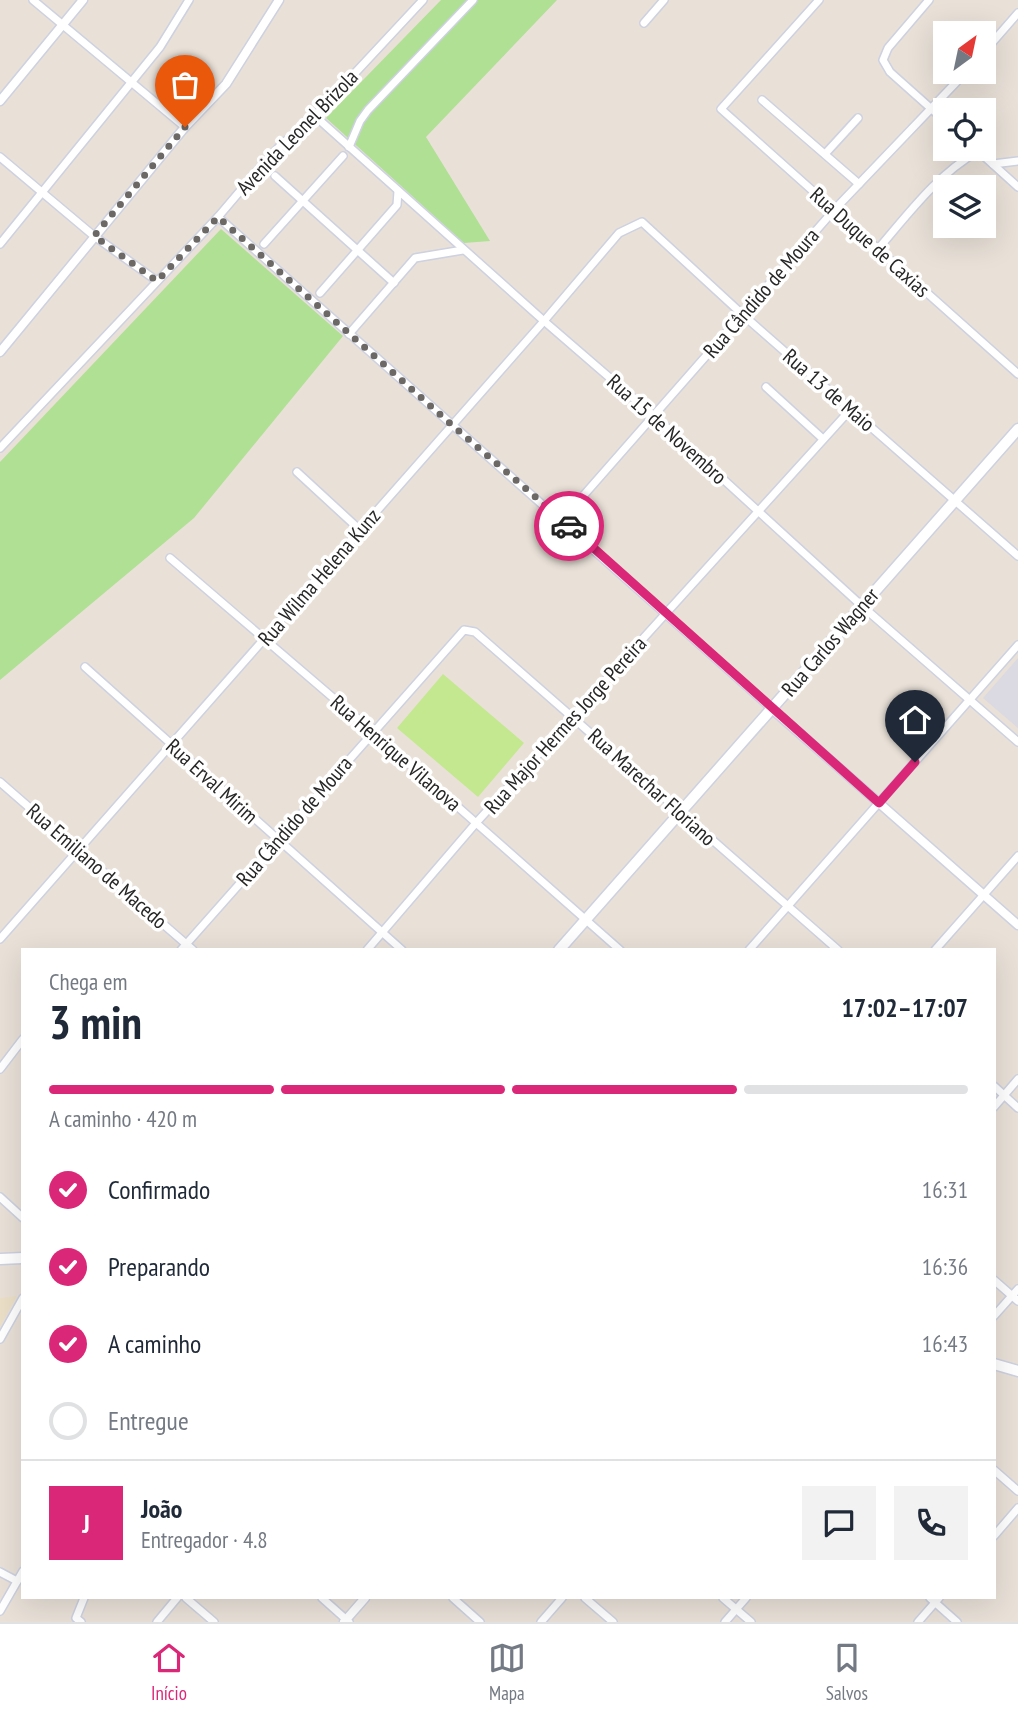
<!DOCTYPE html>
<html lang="pt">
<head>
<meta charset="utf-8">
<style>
	body { margin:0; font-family:"PT Sans Narrow",sans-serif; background:#f2f2f3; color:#1f2937; height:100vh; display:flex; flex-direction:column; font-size:26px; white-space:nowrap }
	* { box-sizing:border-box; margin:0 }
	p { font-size:23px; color:#747a83 }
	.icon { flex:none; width:38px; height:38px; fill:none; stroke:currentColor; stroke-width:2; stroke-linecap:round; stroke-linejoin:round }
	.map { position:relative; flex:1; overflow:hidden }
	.sheet { position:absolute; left:21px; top:948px; width:975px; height:651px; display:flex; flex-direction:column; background:#fff; border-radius:0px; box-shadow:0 7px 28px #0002 }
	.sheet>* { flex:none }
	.needle { width:46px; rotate:33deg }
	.tools { position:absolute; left:933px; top:21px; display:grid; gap:14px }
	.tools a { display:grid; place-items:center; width:63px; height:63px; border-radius:0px; background:#fff; box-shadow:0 7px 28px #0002; font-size:35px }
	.pin { position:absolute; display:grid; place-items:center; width:60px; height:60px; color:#fff; margin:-72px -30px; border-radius:50% 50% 50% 0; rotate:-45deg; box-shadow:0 0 7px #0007 }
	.pin .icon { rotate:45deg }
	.courier { position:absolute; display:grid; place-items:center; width:70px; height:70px; margin:-35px; border:5px solid #db2777; border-radius:50%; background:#fff; color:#222; box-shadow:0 2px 9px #0007 }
	.summary em { font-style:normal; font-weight:700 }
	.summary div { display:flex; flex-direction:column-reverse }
	.summary { display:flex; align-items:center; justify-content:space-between; height:119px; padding:0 28px }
	h1 { font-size:46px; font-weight:700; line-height:52px }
	.bar { display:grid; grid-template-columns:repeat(4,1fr); gap:10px 7px; align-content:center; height:84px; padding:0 28px }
	.bar i { height:9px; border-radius:5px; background:#e0e1e3 }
	.bar .on { background:#db2777 }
	.bar p { grid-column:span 4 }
	.line { display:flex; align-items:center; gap:18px; padding:0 28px; border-top:2px solid #e0e1e3 }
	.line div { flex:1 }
	.round { display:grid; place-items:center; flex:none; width:74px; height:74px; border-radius:0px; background:#f2f2f3 }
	ol { padding:0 28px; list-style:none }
	li { display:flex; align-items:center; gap:21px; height:77px }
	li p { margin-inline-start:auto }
	li .icon { padding:7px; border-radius:50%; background:#db2777; color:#fff; stroke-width:4 }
	li:last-child { color:#747a83 }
	li i { width:38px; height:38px; border:4px solid #e0e1e3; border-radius:50% }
	.menu { display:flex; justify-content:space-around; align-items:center; height:98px; border-top:2px solid #e0e1e3; background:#fff; font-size:19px; color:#747a83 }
	.menu a { display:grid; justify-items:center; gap:4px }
	.menu .on { color:#db2777 }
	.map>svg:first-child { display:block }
</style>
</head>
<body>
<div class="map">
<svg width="1018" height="1622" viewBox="0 0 1018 1622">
	<rect width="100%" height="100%" fill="#e9e1d8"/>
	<!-- industrial -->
	<polygon fill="#dbd9e1" points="1018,658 1018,728 983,698"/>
	<!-- education -->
	<polygon fill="#ecdfc7" points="17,1296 0,1327 0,1298"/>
	<!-- green -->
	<g fill="#afe094">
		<polygon points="441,0 557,0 426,137 490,241 464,243 326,118"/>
		<polygon points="221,229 343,336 194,518 0,680 0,462"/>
	</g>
	<!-- pitch -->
	<polygon fill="#c4e88f" points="443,674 524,743 478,797 397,728"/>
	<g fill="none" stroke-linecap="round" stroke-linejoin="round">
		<!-- minor casing -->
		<g stroke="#cdd1e0" stroke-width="10">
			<g id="minor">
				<polyline points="33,0 185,127"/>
				<polyline points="819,0 721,109 1018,374"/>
				<polyline points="929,0 888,48 883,60 890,72 945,121"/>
				<polyline points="644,23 664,0"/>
				<polyline points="984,52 1018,13"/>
				<polyline points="762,100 859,184"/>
				<polyline points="315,116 544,321 654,416 862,606 1018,742"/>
				<polyline points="349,147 360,121 368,110 473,0"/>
				<polyline points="976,149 1018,187"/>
				<polyline points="825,154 858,118"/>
				<polyline points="0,157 94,236 157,281"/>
				<polyline points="993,164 1018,161"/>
				<polyline points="275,176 394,283"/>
				<path d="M218,217C402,381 588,544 772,709"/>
				<polyline points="0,244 160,47 189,0"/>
				<polyline points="264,244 343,156"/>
				<path d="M878,249C909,213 937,175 978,151"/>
				<polyline points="320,293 397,205 398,191"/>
				<polyline points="349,334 415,258 463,250"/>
				<polyline points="766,387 823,439"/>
				<polyline points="0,448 218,217 263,164 281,145 315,116 423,0"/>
				<polyline points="297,472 360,530"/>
				<polyline points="562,520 835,209 966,72"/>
				<polyline points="170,558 373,732 620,950"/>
				<polyline points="85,667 402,950"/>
				<polyline points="0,782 193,950"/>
				<polyline points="0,939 544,321 619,233 642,222 742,314 1018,556"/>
				<polyline points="181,950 464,630 475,632 838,950"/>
				<polyline points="367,950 476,823 851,409"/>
				<polyline points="749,950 1018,645"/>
				<polyline points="935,950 1018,856"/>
				<polyline points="0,1069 23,1039"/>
				<polyline points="994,1086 1018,1108"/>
				<polyline points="994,1107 1018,1079"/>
				<polyline points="0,1197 23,1218"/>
				<polyline points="994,1280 1018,1301"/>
				<polyline points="994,1316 1018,1289"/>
				<polyline points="0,1339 23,1298"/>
				<polyline points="994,1470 1018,1491"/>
				<polyline points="994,1536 1018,1508"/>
				<polyline points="0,1572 17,1581"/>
				<polyline points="186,1598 214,1622"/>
				<polyline points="322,1598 349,1622"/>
				<polyline points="453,1598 480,1622"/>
				<polyline points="585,1598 613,1622"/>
				<polyline points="723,1598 751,1622"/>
				<polyline points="930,1598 957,1622"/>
				<polyline points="0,1611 23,1571"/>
				<polyline points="81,1622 76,1618 84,1598"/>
				<polyline points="157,1622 177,1598"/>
				<polyline points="541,1622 562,1598"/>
				<polyline points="725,1622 746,1598"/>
				<polyline points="918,1622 939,1598"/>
			</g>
		</g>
		<!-- tertiary casing -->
		<g stroke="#cdd1e0" stroke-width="11">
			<g id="tertiary">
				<polyline points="0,101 83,0"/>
				<polyline points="0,352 185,127 226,84 279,0"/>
				<polyline points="772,709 1018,925"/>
				<polyline points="344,1622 365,1598"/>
			</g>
		</g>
		<!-- secondary casing -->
		<g stroke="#cdd1e0" stroke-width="13">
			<g id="secondary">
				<polyline points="559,950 1018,429"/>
				<polyline points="0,1259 23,1258"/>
				<polyline points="994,1364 1018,1371"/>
			</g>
		</g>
		<!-- minor -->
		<use href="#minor" stroke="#fff" stroke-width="7"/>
		<!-- tertiary -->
		<use href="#tertiary" stroke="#fff" stroke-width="8"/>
		<!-- secondary -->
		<use href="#secondary" stroke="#fff" stroke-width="10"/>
	</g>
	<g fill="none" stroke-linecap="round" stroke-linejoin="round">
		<!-- done -->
		<polyline stroke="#6b6865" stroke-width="7" stroke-dasharray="0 12.6" points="185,127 94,236 157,281 218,217 452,425 569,526"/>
		<!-- route -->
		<polyline stroke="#db2777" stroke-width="9" points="569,526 879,803 915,762"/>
	</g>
	<g text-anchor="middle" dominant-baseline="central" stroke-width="7" stroke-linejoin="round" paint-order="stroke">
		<!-- street labels -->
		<g font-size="21" fill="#272727" stroke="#fff">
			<text transform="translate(297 132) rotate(-46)">Avenida Leonel Brizola</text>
			<text transform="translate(870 242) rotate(42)">Rua Duque de Caxias</text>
			<text transform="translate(761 293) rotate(-49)">Rua Cândido de Moura</text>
			<text transform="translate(829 390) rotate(41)">Rua 13 de Maio</text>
			<text transform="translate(667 429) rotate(42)">Rua 15 de Novembro</text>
			<text transform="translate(319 577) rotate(-49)">Rua Wilma Helena Kunz</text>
			<text transform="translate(830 642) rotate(-49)">Rua Carlos Wagner</text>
			<text transform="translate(565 725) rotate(-48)">Rua Major Hermes Jorge Pereira</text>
			<text transform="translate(396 753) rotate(41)">Rua Henrique Vilanova</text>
			<text transform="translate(212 781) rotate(42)">Rua Erval Mirim</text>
			<text transform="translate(652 787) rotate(42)">Rua Marechar Floriano</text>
			<text transform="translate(294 821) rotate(-49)">Rua Cândido de Moura</text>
			<text transform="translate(97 866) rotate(41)">Rua Emiliano de Macedo</text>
		</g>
	</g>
</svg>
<div class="tools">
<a><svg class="needle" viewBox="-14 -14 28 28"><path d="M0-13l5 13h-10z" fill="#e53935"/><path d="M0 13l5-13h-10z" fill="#747a83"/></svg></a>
<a><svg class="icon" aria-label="locate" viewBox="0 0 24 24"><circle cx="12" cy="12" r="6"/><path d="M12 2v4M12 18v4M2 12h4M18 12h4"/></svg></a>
<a><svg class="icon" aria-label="layers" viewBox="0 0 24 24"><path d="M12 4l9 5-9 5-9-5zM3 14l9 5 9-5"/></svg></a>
</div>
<div class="pin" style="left:185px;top:127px;background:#ea580c"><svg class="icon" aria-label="bag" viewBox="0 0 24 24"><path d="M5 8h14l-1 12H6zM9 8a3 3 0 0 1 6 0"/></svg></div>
<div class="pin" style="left:915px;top:762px;background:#1f2937"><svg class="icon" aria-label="home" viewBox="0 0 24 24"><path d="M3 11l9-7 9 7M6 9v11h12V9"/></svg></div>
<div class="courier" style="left:569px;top:526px"><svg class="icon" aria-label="car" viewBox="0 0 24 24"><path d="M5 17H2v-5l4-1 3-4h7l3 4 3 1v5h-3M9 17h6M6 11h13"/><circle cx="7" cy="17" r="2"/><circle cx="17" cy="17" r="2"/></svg></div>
<section class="sheet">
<div class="summary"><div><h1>3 min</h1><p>Chega em</p></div><em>17:02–17:07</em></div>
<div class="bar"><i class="on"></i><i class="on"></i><i class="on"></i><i></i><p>A caminho · 420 m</p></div>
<ol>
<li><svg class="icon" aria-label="check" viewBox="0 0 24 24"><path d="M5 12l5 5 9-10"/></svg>Confirmado<p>16:31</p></li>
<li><svg class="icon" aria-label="check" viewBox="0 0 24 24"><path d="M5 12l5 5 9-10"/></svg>Preparando<p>16:36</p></li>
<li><svg class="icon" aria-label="check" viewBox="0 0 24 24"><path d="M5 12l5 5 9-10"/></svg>A caminho<p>16:43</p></li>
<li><i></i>Entregue</li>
</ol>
<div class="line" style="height:126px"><b class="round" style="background:#db2777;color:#fff">J</b><div><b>João</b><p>Entregador · 4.8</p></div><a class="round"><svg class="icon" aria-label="chat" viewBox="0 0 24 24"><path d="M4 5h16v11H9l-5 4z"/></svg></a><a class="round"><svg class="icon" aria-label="phone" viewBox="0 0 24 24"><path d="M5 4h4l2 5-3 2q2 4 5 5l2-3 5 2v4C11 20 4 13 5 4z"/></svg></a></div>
</section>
</div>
<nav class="menu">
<a class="on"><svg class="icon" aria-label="home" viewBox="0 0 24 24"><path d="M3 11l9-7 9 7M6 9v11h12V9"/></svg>Início</a>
<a><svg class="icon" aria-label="map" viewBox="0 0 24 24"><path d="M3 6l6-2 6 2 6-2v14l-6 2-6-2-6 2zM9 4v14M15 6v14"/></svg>Mapa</a>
<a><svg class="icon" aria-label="saved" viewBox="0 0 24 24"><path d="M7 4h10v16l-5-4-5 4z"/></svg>Salvos</a>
</nav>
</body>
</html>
